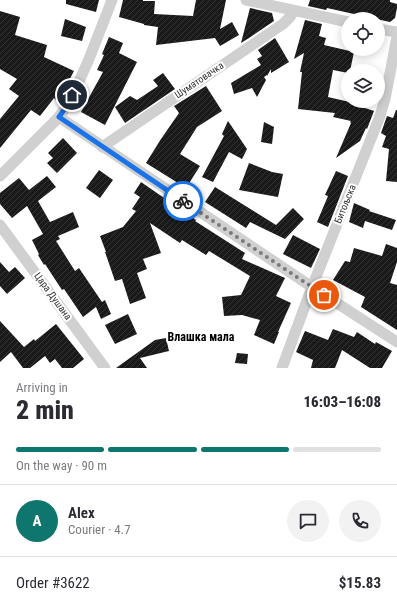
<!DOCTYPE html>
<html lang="en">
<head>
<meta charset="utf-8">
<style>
	body { margin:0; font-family:"Roboto Condensed",sans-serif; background:#f2f2f3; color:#2b2b33; height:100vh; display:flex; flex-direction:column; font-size:15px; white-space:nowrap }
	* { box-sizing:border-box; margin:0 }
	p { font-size:13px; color:#7c7c81 }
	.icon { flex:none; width:22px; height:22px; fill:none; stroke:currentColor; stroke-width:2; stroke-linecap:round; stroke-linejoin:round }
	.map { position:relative; height:368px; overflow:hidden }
	.sheet { display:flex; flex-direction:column; background:#fff; flex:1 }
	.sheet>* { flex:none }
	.fabs { position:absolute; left:341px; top:12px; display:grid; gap:8px }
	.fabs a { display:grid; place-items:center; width:44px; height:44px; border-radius:50%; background:#fff; box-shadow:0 2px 10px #0003; font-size:20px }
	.pin { position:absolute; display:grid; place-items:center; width:34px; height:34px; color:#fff; margin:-17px; border:2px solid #fff; border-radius:50%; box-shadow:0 1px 4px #0007 }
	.courier { position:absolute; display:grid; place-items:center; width:40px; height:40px; margin:-20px; border:3px solid #1a73e8; border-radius:50%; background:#fff; color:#222; box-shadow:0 1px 5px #0007 }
	.head em { font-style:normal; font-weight:800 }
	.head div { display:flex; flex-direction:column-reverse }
	.head { display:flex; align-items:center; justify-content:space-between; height:68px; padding:0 16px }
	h1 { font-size:26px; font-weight:800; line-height:30px }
	.bar { display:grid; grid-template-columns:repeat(4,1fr); gap:6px 4px; align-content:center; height:48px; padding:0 16px }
	.bar i { height:5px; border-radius:3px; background:#e1e1e2 }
	.bar .active { background:#0f766e }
	.bar p { grid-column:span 4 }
	.line { display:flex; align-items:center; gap:10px; padding:0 16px; border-top:1px solid #e1e1e2 }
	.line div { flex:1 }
	.round { display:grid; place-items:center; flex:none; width:42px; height:42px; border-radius:21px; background:#f2f2f3 }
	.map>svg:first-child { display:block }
</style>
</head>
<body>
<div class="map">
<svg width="397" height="368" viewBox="0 0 397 368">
	<defs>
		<pattern id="building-hatch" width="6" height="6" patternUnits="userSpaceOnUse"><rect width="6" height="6" fill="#1a1a1a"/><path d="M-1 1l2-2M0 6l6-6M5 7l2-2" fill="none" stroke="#333"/></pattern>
	</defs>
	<rect width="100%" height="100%" fill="#fff"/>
	<!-- building -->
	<g fill="url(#building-hatch)">
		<polygon points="66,0 99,0 96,12 66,4"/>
		<polygon points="123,0 143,0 143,1 155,1 154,14 193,16 196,0 226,0 220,29 232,22 239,35 220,46 215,38 156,45 158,27 144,25 144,24 119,17"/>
		<polygon points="310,0 390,0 390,2 397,4 397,8 395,18 390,22 327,8 326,10 308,6"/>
		<polygon points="250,8 272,13 274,21 249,38 241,43"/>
		<polygon points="0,11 20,17 15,35 47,45 44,57 74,71 66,86 56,100 54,98 40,116 31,110 0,148 0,119 19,96 9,89 17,79 0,69"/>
		<polygon points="65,19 86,27 82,41 61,36"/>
		<polygon points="305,20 322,24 319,36 326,38 324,45 354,52 350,71 348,71 348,73 333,70 328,97 354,103 353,104 374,111 367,129 366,128 360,141 336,158 351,123 350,122 351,121 333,117 335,113 298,109 302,72 300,72 304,53 294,59"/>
		<polygon points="109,37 123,43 119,53 137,62 105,125 81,112 103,72 97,70 104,55 102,54"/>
		<polygon points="275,38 289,62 271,73 271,69 267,76 267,75 264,77 266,80 257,97 252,88 234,94 231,83 261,65 257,59 262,56 258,50"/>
		<polygon points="163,73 175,89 125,123 115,107 130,96 137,100 158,86 153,80"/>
		<polygon points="206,86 222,111 197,127 180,154 200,166 186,188 146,163 161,139 179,113 174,106"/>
		<polygon points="396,110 397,110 397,182 386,181 389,149 382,147 386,136 381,133 387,116 393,118"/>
		<polygon points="228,121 247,149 242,159 229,152 213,182 202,177 224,136 222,134"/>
		<polygon points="264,122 274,127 272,144 261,142"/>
		<polygon points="63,138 77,153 57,173 47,163 53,158 48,153"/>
		<polygon points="249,163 272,172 283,174 278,197 239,190"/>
		<polygon points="99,170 113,180 100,198 86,188"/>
		<polygon points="336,171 348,176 328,227 317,222 328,196 325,195"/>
		<polygon points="47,176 56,187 38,201 50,222 73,212 79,227 58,236 60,239 56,241 75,271 79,268 102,302 105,300 111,314 101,319 96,307 83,317 64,289 62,290 45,264 44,265 38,255 39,254 32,240 43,234 27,206 12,218 0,204 0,193 19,178 29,190"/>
		<polygon points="141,182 196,220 195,221 245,253 242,259 285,278 276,296 291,303 278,332 279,332 274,344 254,335 260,320 242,315 224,316 222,297 241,295 250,276 209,251 206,255 182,240 180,243 150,223 161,253 143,259 147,269 137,273 146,298 130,304 122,279 115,281 105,252 106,252 100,236 123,227 136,211 132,209 140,197 134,193"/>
		<polygon points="215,187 276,225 293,208 304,219 285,239 250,222 246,228 205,202"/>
		<polygon points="354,203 370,210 369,211 396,220 392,230 365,221 363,228 349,222"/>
		<polygon points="293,235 320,249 311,268 283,254"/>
		<polygon points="386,244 397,248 397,262 390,283 397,285 397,330 361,307 365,297 333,280 345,261 350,262 354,248 382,256"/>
		<polygon points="0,262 9,272 15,267 25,278 7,294 0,286"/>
		<polygon points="128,314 137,334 115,344 105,325"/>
		<polygon points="0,321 24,347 34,339 35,341 56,324 84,359 73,368 62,368 55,359 50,363 45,356 30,368 23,368 11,352 0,362"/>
		<polygon points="333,329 354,337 357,332 375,344 376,342 392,351 382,368 370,368 342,350 335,368 311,368 313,360 296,352 305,331 328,340"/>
		<polygon points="166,338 169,351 140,358 147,368 116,368 155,340"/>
		<polygon points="237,353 248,354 247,364 235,363"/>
	</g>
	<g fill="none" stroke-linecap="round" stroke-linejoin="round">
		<!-- minor -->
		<g stroke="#d0d0d0" stroke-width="11">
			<polyline points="246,0 348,22"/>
			<polyline points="378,29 397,32"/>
			<polyline points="59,117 312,287 397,342"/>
			<polyline points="102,147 283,24 290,17 294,11"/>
			<polyline points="0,176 59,117 68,104 77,86 89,59 112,0"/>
			<polyline points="0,225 105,368"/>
			<polyline points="282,368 312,287 380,116 385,99 397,37"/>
		</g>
	</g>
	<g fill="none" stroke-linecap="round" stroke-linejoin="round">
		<!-- done -->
		<polyline stroke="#7a7a7a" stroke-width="4" stroke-dasharray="0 7.2" points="183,201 324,295"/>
		<!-- route -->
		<polyline stroke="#1a73e8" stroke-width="5" points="72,95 68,104 59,117 183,201"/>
	</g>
	<g text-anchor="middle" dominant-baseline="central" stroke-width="4" stroke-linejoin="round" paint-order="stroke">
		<!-- street labels -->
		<g font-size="10" fill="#333" stroke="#fff">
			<text transform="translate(199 80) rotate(-34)">Шуматовачка</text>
			<text transform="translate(345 204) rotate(-68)">Битољска</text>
			<text transform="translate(53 296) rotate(54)">Цара Душана</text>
		</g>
		<!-- quarter labels -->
		<g font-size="12" font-weight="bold" fill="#000" stroke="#fff">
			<text x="201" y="337">Влашка мала</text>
		</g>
	</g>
</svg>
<div class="fabs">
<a><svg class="icon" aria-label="locate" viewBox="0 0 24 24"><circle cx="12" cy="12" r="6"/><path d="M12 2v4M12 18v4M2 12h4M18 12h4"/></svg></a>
<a><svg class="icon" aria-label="layers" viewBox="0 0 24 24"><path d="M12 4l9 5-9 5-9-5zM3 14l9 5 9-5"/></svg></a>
</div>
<div class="pin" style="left:324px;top:295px;background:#ea580c"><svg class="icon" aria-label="bag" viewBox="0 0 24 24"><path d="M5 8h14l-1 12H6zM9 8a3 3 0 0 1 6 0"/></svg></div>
<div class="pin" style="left:72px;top:95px;background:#1f2937"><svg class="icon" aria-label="home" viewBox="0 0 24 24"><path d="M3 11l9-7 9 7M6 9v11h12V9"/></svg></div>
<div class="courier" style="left:183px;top:201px"><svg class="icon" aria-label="bike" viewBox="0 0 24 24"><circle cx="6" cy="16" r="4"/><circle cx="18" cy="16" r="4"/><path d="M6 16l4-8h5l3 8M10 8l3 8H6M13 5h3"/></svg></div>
</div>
<section class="sheet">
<div class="head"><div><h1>2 min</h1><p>Arriving in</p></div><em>16:03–16:08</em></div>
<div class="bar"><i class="active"></i><i class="active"></i><i class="active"></i><i></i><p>On the way · 90 m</p></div>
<div class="line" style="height:72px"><b class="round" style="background:#0f766e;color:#fff">A</b><div><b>Alex</b><p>Courier · 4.7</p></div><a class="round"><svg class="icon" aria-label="chat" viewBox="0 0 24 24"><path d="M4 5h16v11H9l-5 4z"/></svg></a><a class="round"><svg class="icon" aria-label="phone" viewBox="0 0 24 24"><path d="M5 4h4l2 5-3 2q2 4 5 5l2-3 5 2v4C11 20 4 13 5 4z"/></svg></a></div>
<div class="line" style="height:52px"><div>Order #3622</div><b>$15.83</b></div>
</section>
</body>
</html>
